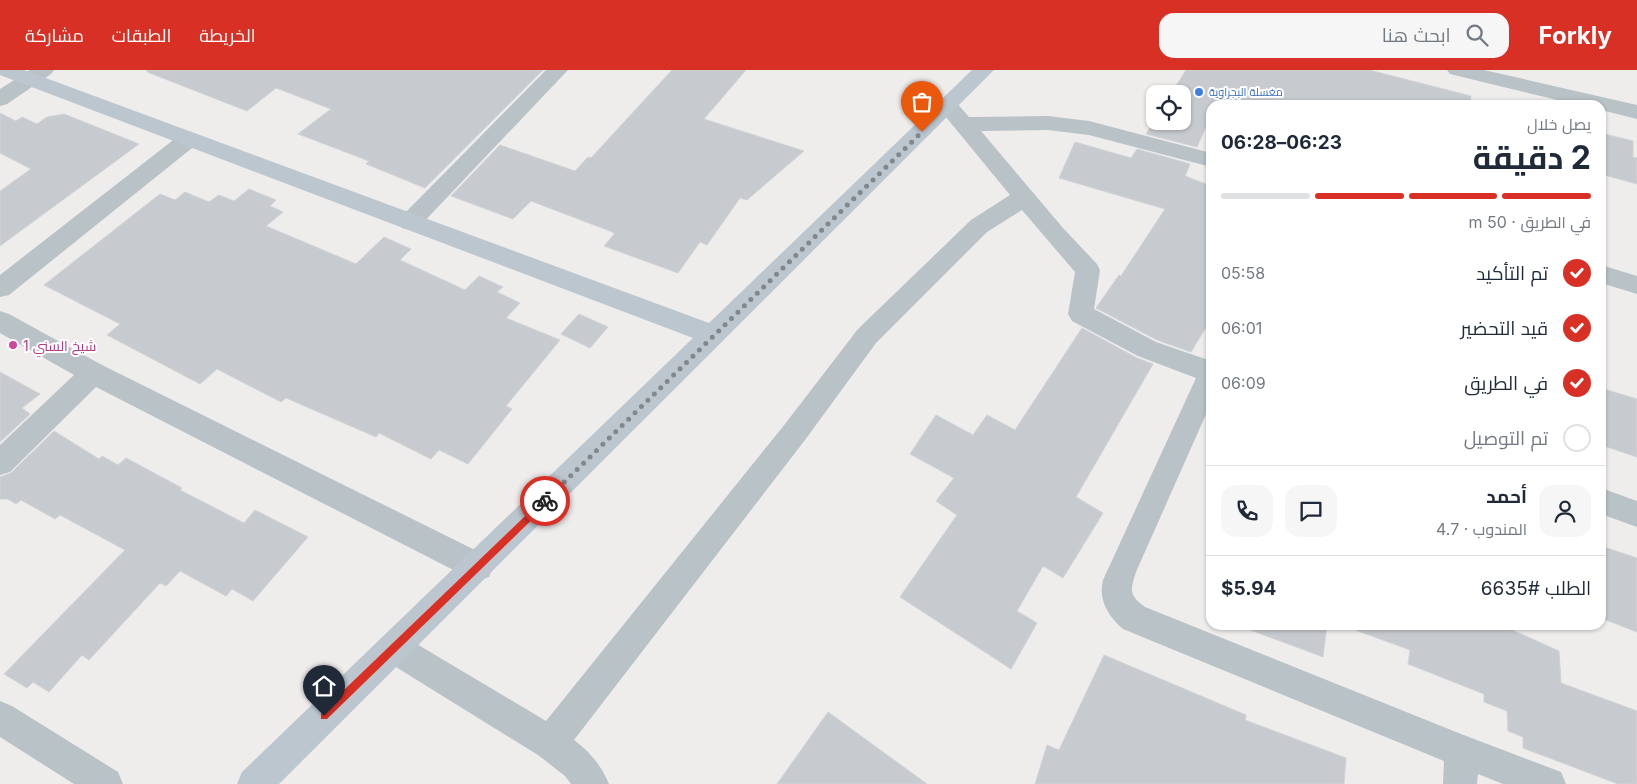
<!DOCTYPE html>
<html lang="ar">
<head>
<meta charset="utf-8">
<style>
	body { margin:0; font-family:Inter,Cairo,sans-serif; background:#f6f6f7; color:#1f2937; direction:rtl; height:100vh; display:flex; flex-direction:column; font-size:19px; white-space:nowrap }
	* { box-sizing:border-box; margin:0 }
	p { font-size:16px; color:#747a83 }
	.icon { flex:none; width:28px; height:28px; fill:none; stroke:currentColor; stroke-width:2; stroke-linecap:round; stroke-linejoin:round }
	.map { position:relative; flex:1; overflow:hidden; direction:ltr }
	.drawer { position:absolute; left:1206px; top:30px; width:400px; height:530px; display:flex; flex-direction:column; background:#fff; border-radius:15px; box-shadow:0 1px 4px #0004; direction:rtl }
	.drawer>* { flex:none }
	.tools { position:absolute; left:1146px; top:15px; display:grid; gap:10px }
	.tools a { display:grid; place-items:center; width:45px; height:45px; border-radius:10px; background:#fff; box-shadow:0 1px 4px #0004; font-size:25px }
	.pin { position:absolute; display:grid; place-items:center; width:42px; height:42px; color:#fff; margin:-51px -21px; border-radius:50% 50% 50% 0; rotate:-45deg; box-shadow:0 0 5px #0007 }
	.pin .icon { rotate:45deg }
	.courier { position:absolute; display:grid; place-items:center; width:50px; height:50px; margin:-25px; border:4px solid #d93025; border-radius:50%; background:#fff; color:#222; box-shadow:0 1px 6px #0007 }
	.summary em { font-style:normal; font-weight:700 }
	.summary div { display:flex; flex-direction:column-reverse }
	.summary { display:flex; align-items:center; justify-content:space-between; height:85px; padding:0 15px }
	h1 { font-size:32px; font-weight:700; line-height:38px }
	.bar { display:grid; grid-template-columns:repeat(4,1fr); gap:8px 5px; align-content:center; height:60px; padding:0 15px }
	.bar i { height:6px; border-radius:4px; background:#e0e1e3 }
	.bar .selected { background:#d93025 }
	.bar p { grid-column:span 4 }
	.line { display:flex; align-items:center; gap:12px; padding:0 15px; border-top:1px solid #e0e1e3 }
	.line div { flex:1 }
	.round { display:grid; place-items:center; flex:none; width:52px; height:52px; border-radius:15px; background:#f6f6f7 }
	ol { padding:0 15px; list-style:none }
	li { display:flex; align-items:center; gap:15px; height:55px }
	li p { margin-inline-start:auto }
	li .icon { padding:5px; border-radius:50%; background:#d93025; color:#fff; stroke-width:4 }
	li:last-child { color:#747a83 }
	li i { width:28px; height:28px; border:2px solid #e0e1e3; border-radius:50% }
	header { display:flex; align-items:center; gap:30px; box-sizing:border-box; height:70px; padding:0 25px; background:#d93025; color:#fff }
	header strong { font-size:24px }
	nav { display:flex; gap:28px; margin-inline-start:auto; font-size:18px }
	.search { width:350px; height:45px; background:#f6f6f7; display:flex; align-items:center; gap:12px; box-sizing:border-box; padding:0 18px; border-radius:15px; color:#747a83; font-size:19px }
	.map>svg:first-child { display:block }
</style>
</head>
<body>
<header>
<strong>Forkly</strong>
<div class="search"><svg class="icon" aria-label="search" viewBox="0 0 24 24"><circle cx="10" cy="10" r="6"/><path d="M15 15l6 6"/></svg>ابحث هنا</div>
<nav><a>الخريطة</a><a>الطبقات</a><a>مشاركة</a></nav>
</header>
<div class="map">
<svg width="1637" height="714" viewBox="0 0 1637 714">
	<rect width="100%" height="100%" fill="#efecec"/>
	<!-- building -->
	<g fill="#c7cace" stroke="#d0d3d7">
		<polygon points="147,0 543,0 425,118 366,94 369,91 298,64 331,39 276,18 247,41 147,2"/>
		<polygon points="672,0 746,0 704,49 804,81 747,130 740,128 707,175 700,172 678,203 604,176 615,163 531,131 513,149 451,126 500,75 575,101 588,87 591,88"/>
		<polygon points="1186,0 1369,0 1471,26 1470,35 1211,35 1211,45 1197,77 1146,64 1155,50 1182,51 1182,24 1171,24"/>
		<polygon points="0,43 16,51 22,47 37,54 47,47 64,44 139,74 0,176 0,121 31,99 0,83"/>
		<polygon points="1601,63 1633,71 1633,87 1637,88 1637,114 1601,104"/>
		<polygon points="1075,72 1131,88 1137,79 1190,94 1185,106 1211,116 1211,249 1191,282 1157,270 1096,238 1119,205 1121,206 1165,139 1059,108"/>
		<polygon points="249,119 276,130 270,136 283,142 266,156 356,194 384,167 411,179 400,190 465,220 479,206 503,217 497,222 520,233 506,248 560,270 506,336 512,339 468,394 439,380 431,389 379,363 376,367 286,328 281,332 217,299 200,314 107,265 120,254 44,215 160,124 175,130 185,122 209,132 219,125 234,131"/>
		<polygon points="579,244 608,257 590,278 561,264"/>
		<polygon points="1082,258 1137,288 1153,294 1076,427 1103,443 1063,508 1043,496 1017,541 1037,553 1011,599 900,527 957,445 936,431 954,408 910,384 936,345 973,365 987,345 1015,360"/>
		<polygon points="0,302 40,324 22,338 30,344 0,372"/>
		<polygon points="1601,318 1637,329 1637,387 1601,375"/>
		<polygon points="54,361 99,389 102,386 118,395 126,388 182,418 180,420 244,453 255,440 308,467 253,531 232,519 226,526 180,501 166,516 160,513 89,590 82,585 49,622 33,612 27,618 4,604 125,480 60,445 55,449 21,430 16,434 8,429 0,429 0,407 11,403"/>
		<polygon points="1601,476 1637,488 1637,562 1601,548"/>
		<polygon points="1245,555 1327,555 1323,587 1245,558"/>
		<polygon points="1351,555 1501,555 1559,581 1561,613 1637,641 1637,714 1618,714 1523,678 1523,667 1508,661 1507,641 1484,632 1484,624 1408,594 1410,580 1350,558"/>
		<polygon points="1104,585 1246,645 1245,650 1346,688 1344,714 1035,714 1047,675 1059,680"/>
		<polygon points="828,642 927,714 777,714"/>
	</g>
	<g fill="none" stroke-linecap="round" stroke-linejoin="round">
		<!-- street -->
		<g fill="#b8c2c7" fill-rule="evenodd">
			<polygon points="30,0 54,0 51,4 7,34 0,36 0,19"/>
			<polygon points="546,0 568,0 418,158 410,160 402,158 398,152 402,146"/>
			<polygon points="1447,0 1484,0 1637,35 1637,49 1601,40 1601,35 1578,35 1450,4"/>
			<path d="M948,29L955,31L969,47L1048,46L1089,51L1211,83V97L1089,65L1048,60L981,61L1063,158L1097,194L1100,200L1094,239L1156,272L1211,291V333L1136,502C1130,521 1129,525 1145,537L1461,664L1561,702L1566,714H1503L1478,704L1477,714H1443L1444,691L1123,559C1108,546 1098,530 1103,510L1196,308L1138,286L1072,251L1068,244L1075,202L1022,140L987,162L876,273L805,370L574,670C590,682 601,695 609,714H571L565,706L538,685L383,589L378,578L383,567L394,562L405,567L546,651L785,354L858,259L971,150L1010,125L941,41L937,36L941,31Z"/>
			<polygon points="189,62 197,64 200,69 197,74 9,225 0,227 0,205 181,64"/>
			<polygon points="1601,195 1637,206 1637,224 1601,213"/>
			<polygon points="0,241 9,244 102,295 489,487 493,497 489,507 478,511 467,507 96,317 10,402 0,405 0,375 74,305 0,263"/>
			<polygon points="1601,418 1637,431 1637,457 1601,444"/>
			<polygon points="0,631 12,636 118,702 123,714 74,714 0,667"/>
		</g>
		<!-- secondary -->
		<polygon fill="#bbc6cf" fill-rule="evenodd" points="0,0 24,0 709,253 972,0 994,0 279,714 237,714 242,702 693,268 0,5"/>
	</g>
	<!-- route -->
	<polygon fill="#d93025" points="545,427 548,428 548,434 327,649 321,649 321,642"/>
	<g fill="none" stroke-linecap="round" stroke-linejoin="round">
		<!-- done -->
		<polyline stroke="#81878b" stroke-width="5" stroke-dasharray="0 9" points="545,431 922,62"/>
	</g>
	<!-- markers -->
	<circle fill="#3f7fe0" stroke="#fff" stroke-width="2" cx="1199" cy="22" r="5"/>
	<circle fill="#d1479c" stroke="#fff" stroke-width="2" cx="13" cy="275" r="5"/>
	<g text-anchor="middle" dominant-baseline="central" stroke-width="4" stroke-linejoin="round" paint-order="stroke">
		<!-- far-shop labels -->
		<g font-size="11" fill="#366cbe" stroke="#fff" text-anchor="start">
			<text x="1209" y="22">مغسلة البجراوية</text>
		</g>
		<!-- hotel labels -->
		<g font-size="14" fill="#b23c85" stroke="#fff" text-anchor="start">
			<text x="23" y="275">شيخ السني 1</text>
		</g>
	</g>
</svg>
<div class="tools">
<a><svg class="icon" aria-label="locate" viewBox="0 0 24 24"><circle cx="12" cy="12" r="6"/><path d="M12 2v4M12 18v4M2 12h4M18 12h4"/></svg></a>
</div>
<div class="pin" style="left:922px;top:62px;background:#ea580c"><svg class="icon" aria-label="bag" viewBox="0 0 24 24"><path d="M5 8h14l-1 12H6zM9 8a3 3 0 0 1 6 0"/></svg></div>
<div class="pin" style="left:324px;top:646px;background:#1f2937"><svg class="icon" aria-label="home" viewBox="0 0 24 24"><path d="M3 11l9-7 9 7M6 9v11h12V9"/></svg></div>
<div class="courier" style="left:545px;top:431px"><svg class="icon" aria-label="bike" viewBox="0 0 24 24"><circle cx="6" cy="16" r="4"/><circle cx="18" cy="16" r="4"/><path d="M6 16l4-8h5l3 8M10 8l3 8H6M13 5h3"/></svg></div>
<section class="drawer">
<div class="summary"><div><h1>2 دقيقة</h1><p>يصل خلال</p></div><em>06:23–06:28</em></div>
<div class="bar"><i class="selected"></i><i class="selected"></i><i class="selected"></i><i></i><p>في الطريق · 50 m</p></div>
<ol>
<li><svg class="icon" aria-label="check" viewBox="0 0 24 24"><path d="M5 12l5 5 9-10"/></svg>تم التأكيد<p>05:58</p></li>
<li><svg class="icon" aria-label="check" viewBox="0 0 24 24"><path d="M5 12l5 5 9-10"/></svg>قيد التحضير<p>06:01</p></li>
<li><svg class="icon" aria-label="check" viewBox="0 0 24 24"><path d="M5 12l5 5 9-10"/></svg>في الطريق<p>06:09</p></li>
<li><i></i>تم التوصيل</li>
</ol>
<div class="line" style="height:90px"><a class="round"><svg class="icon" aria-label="person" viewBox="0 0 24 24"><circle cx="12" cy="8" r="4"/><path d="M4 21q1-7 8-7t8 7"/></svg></a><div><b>أحمد</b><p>المندوب · 4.7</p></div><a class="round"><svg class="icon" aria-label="chat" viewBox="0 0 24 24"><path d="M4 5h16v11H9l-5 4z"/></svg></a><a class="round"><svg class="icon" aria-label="phone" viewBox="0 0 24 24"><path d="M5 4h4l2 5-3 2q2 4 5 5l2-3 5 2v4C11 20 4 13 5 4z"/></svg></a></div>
<div class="line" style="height:65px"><div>الطلب #6635</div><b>$5.94</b></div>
</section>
</div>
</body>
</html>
